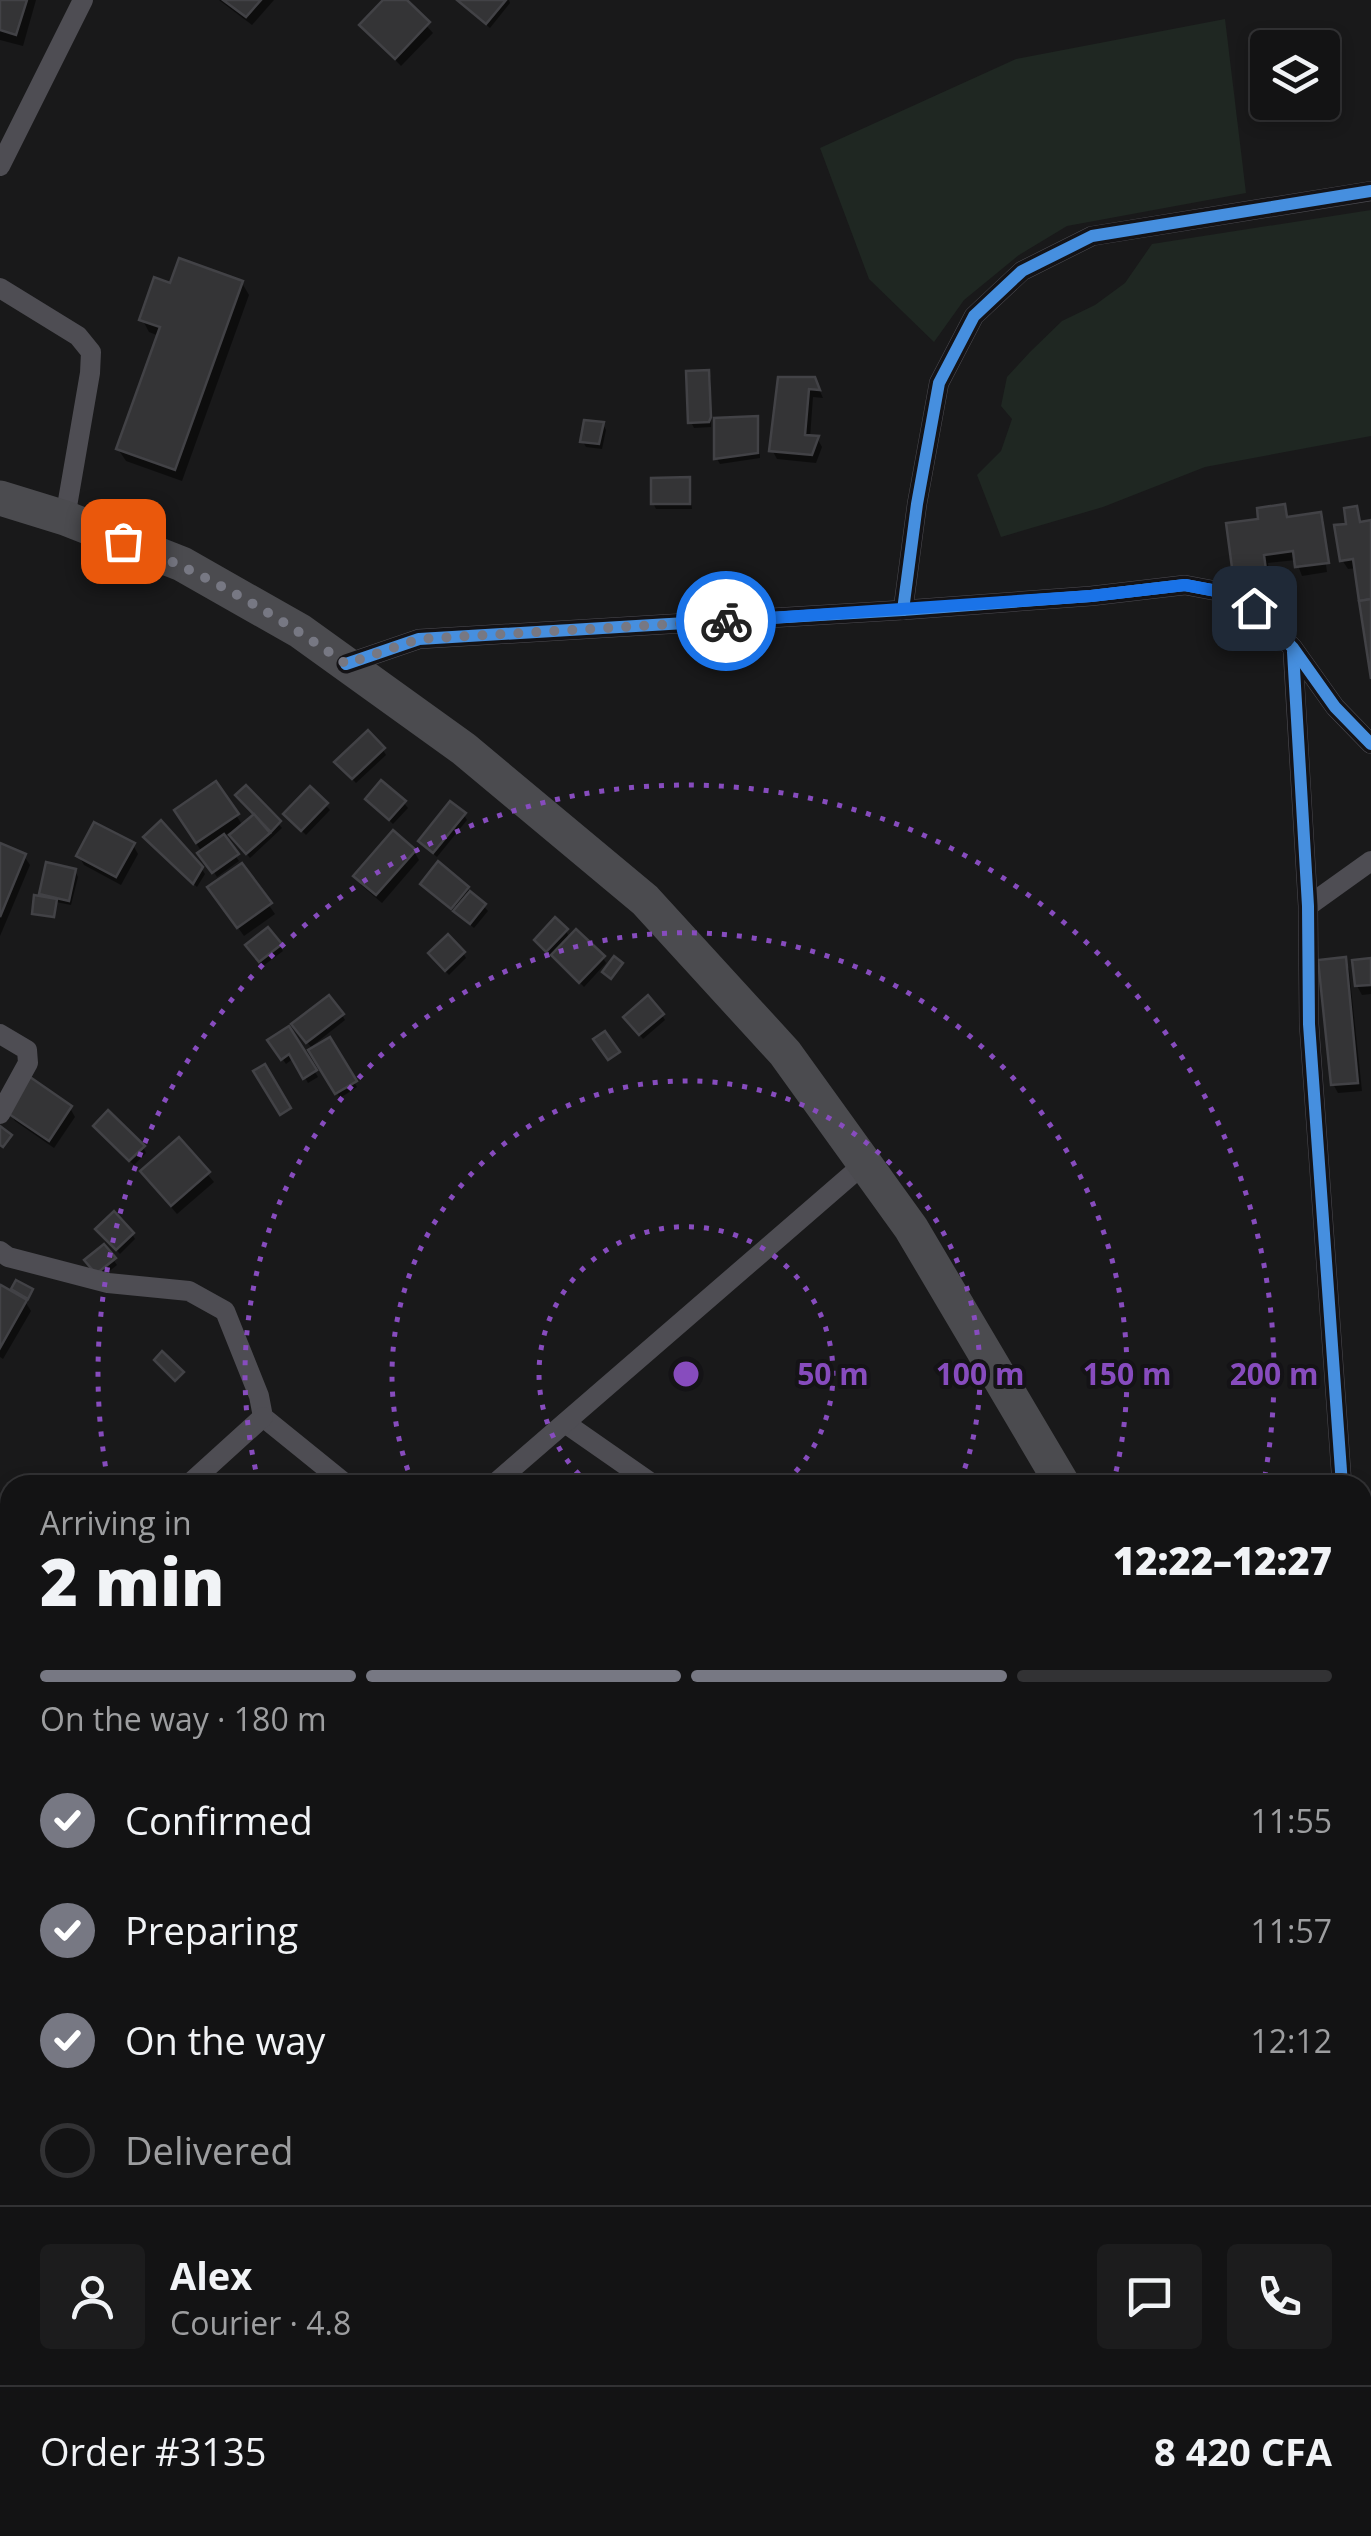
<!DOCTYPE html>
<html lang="en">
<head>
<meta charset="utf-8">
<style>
	body { margin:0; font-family:"Open Sans",sans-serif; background:#1c1c1d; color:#f1f3f6; height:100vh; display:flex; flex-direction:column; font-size:38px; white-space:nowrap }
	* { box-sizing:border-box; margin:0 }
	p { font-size:32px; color:#9d9ea0 }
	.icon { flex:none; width:55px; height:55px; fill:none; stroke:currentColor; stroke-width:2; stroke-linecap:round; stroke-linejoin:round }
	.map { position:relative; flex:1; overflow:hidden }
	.details { position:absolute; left:0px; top:1475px; width:1372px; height:1062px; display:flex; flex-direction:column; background:#131314; border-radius:30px 30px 0 0; box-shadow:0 5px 15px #0003,0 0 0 2px #323234 }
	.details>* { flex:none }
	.buttons { position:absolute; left:1250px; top:30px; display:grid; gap:20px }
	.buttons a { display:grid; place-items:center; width:90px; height:90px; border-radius:10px; background:#131314; box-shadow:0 5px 15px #0003,0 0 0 2px #323234; font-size:50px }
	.pin { position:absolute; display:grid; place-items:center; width:85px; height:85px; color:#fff; margin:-42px; border-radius:20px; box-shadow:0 5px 15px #0006 }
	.courier { position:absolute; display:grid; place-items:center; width:100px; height:100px; margin:-50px; border:8px solid #1a73e8; border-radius:50%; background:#fff; color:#222; box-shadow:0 2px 12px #0007 }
	.overview em { font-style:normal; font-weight:800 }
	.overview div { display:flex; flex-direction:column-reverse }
	.overview { display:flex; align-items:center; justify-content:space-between; height:170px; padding:0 40px }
	h1 { font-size:65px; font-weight:800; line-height:75px }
	.bar { display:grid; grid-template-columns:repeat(4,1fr); gap:15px 10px; align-content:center; height:120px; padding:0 40px }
	.bar i { height:12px; border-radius:8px; background:#323234 }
	.bar .active { background:#777883 }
	.bar p { grid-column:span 4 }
	.line { display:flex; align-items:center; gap:25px; padding:0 40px; border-top:2px solid #323234 }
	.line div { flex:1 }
	.round { display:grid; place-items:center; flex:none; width:105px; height:105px; border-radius:10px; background:#1c1c1d }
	ol { padding:0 40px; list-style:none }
	li { display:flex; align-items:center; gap:30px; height:110px }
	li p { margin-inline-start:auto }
	li .icon { padding:10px; border-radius:50%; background:#777883; color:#fff; stroke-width:4 }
	li:last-child { color:#9d9ea0 }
	li i { width:55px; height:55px; border:5px solid #323234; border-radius:50% }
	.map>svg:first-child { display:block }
</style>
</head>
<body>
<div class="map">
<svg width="1371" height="2536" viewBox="0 0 1371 2536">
	<rect width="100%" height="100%" fill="#19191a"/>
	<!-- green -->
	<g fill="#1f2722">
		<polygon points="1225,19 1246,193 1067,226 1019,255 964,300 934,342 869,279 820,148 1016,59"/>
		<polygon points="1371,210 1371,436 1205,467 1103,507 1001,537 977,475 1001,451 1012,419 1001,406 1007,377 1030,352 1062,321 1095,305 1125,283 1152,244"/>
	</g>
	<!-- shadow -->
	<g fill="#0007">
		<polygon points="0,0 36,0 23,46 0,40"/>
		<polygon points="219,0 274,0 252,25"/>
		<polygon points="386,0 403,0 433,33 401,66 362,25"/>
		<polygon points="461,0 509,0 510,3 490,28 464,6"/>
		<polygon points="242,283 249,295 182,481 126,461 118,449 159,336 149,332 142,319 172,286"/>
		<polygon points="707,373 711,378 711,427 694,428 691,422"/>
		<polygon points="780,379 819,389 823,398 813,397 810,438 817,438 822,447 816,463 777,459 772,450"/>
		<polygon points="756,418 759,424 760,458 720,464 717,459 717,420"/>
		<polygon points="603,424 606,430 602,449 586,447 583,442"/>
		<polygon points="688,479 692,509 656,509 653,503"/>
		<polygon points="1284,507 1290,519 1320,514 1324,521 1320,521 1327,572 1302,576 1296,560 1268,563 1270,579 1241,583 1236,574"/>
		<polygon points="1356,509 1362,524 1371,523 1371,662 1357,568 1348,569 1342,560"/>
		<polygon points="383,750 386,755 356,783 341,767"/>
		<polygon points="246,788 282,828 250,858 230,832 223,837 239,861 217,877 182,820 236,815 243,826 256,815"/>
		<polygon points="310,789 330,810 306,835 290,819"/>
		<polygon points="368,800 404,803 408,808 393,824"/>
		<polygon points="464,815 467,820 437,857 424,846 421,841"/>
		<polygon points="149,842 201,868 205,874 197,887"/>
		<polygon points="133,845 138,854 121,885 84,865 79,856"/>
		<polygon points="0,846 24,856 30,865 0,936"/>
		<polygon points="414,851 419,860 382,903 361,885 356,876"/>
		<polygon points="241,866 275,914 244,936 216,897"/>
		<polygon points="75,871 78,877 71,905 56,902 54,918 36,915 45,899 41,894"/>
		<polygon points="467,888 488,911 474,928 427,889"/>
		<polygon points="268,930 283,951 263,966 251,951"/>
		<polygon points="566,931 570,939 603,958 606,963 584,987 552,953 550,955 540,945"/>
		<polygon points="463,953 466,958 449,975 434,959"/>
		<polygon points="1344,960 1349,969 1362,1091 1338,1093 1333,1084"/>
		<polygon points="1371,961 1371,994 1362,995 1357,986"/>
		<polygon points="342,1015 345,1020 311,1047 297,1030"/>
		<polygon points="662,1015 665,1020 643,1039 629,1022"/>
		<polygon points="288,1029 318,1077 308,1083 294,1058 286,1064 270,1041"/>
		<polygon points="329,1040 357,1087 340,1098 312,1051"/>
		<polygon points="70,1108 75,1117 54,1148 15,1121 9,1112"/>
		<polygon points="99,1131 143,1147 146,1153 134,1165"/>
		<polygon points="179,1140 214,1182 177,1214 148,1180"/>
		<polygon points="102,1234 132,1234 135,1239 120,1254"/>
		<polygon points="104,1247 117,1265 101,1278 90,1266"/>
		<polygon points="13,1289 31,1291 29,1299 21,1295 31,1311 3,1359 0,1357 0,1292 19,1298"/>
		<polygon points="0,1974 10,1979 10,2000 4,2012 0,2010"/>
	</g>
	<!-- building -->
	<g fill="#343436" stroke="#424246" stroke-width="2.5">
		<polygon points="0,0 27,0 16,35 0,30"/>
		<polygon points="223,0 261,0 246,17"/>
		<polygon points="383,0 407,0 430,22 395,59 359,25"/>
		<polygon points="457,0 506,0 486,24"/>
		<polygon points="179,258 243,281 175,470 116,449 160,327 139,320 154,277 170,283"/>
		<polygon points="709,370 711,417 709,422 688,423 686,371"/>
		<polygon points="778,377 815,377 820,390 809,389 805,435 819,436 812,455 769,451"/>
		<polygon points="758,416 758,453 714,459 714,418"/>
		<polygon points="584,420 604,422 599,444 580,442"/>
		<polygon points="690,477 690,504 651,504 651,478"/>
		<polygon points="1285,504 1287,517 1321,512 1329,563 1295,567 1293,551 1264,555 1266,570 1233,575 1226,523 1258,519 1257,508"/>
		<polygon points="1357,506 1360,522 1371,520 1371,599 1359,601 1353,559 1340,561 1334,525 1346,524 1344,508"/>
		<polygon points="1371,599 1371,679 1359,601"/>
		<polygon points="368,730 385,748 352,779 334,762"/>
		<polygon points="381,780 406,801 389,820 365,799"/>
		<polygon points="216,781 239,814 196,843 174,810"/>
		<polygon points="246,785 281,821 271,832 235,795"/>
		<polygon points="310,786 328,803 301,831 283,814"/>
		<polygon points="450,801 466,813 433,853 418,841"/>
		<polygon points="254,814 270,833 246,854 229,835"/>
		<polygon points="161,820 203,867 193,884 143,837"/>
		<polygon points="94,822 135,843 116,877 76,856"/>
		<polygon points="393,830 416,850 376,895 353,876"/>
		<polygon points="224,834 239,854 212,873 197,853"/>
		<polygon points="0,843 26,854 0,917"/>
		<polygon points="438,861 469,887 451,909 420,884"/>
		<polygon points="46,862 76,869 69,901 39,894"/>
		<polygon points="242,863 272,903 237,928 207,887"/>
		<polygon points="470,891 486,904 470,924 453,911"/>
		<polygon points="34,895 57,899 54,917 32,914"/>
		<polygon points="555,917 568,929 546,952 534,940"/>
		<polygon points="268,927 282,944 259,962 245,945"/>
		<polygon points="576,929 605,956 579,983 551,955"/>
		<polygon points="448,934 465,952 445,971 428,953"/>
		<polygon points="614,956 623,963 611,979 602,972"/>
		<polygon points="1346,957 1358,1083 1331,1085 1318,960"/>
		<polygon points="1371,958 1371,985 1355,986 1352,960"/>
		<polygon points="329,995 344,1014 306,1043 291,1024"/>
		<polygon points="648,995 664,1014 639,1035 623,1017"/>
		<polygon points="289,1026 317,1070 303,1079 289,1054 281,1060 267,1040"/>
		<polygon points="605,1031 620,1052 608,1060 593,1039"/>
		<polygon points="330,1037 357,1081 335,1094 308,1050"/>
		<polygon points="265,1064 291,1108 280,1115 253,1071"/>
		<polygon points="30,1077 72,1106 49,1141 6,1112"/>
		<polygon points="108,1110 145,1146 129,1161 93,1126"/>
		<polygon points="0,1126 12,1135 3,1147 0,1145"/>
		<polygon points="179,1137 210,1172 171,1206 140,1171"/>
		<polygon points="114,1211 134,1233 116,1250 95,1229"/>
		<polygon points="104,1244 116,1258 96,1274 84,1260"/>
		<polygon points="16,1280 33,1289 28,1299 11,1289"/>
		<polygon points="1,1285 27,1300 0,1348 0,1287"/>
		<polygon points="162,1351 184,1372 175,1381 154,1360"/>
		<polygon points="10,1801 10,1839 0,1830 0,1811"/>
		<polygon points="10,1921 10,1946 0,1940"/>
		<polygon points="0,1971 10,1976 10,1990 0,2008"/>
		<polygon points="0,2357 10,2362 10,2398 0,2393"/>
		<polygon points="0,2461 10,2466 10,2494 0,2489"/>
	</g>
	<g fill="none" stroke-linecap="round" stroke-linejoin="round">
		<!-- street -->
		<g stroke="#4e4d53" stroke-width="20">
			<polyline points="0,166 83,0"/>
			<polyline points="0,288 78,336 91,352 90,373 65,518"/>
			<polyline points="903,610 917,504 939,383 974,316 1022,271 1092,236 1371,191"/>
			<polyline points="1293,654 1308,906 1309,1024 1342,1485"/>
			<polyline points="346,664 419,639 903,610 1091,596 1185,585 1222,592 1254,608 1293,648 1335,707 1371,744"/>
			<polyline points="1308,906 1371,861"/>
			<polyline points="0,1034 27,1050 28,1063 0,1114"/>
			<polyline points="0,1251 8,1257 108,1283 189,1291 225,1311 259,1396 263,1417 347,1485"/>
			<polyline points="565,1423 654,1485"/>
			<polyline points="188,1485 263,1417"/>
			<polyline points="493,1485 865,1163"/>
			<polyline points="1362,1658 1371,1731"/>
			<polyline points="0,2017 10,2021"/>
			<polyline points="0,2125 10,2103"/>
		</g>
		<!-- highway -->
		<g stroke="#4b4b4f" stroke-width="35">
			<polyline points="0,498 65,518 182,564 300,631 464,749 645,900 785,1053 911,1228 1063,1485"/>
			<polyline points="1362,2017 1371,2051"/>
			<polyline points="1362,2189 1371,2153"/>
			<polyline points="1236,2536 1239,2528"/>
		</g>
		<!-- cycleway casing -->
		<g stroke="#141316" stroke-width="19">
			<g id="cycleway">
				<polyline points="903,610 917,504 939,383 974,316 1022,271 1092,236 1371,191"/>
				<polyline points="1293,652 1308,906 1309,1024 1342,1485"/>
				<polyline points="346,664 419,639 903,610 1091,596 1185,585 1222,592 1254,608 1293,648 1335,707 1371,744"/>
			</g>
		</g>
		<!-- cycleway -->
		<use href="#cycleway" stroke="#468fdf" stroke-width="12"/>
	</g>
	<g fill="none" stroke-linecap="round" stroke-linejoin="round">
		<!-- done -->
		<path stroke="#777883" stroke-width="10" stroke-dasharray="0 18" d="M123,541C203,572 277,615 346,664L419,639L726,621"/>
		<!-- route -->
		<polyline stroke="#1a73e8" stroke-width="12" points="726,621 1091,596 1185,585 1222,592 1254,608"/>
	</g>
	<!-- distance rings -->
	<g fill="none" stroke="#874cbe" stroke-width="5" stroke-dasharray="5 10">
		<path d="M590 1485A147 147 0 1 1 782 1485"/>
		<path d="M413 1484A294 294 0 1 1 959 1484"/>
		<path d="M259 1484A441 441 0 1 1 1113 1484"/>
		<path d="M108 1481A588 588 0 1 1 1264 1481"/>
	</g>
	<circle cx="686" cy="1374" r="15" fill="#874cbe" stroke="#141316" stroke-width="5"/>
	<g font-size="30" text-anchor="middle" font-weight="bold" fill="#874cbe" stroke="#141316" stroke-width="8" stroke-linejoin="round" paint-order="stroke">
		<text x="833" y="1385">50 m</text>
		<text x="980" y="1385">100 m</text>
		<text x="1127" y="1385">150 m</text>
		<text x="1274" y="1385">200 m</text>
	</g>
</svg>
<div class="buttons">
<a><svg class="icon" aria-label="layers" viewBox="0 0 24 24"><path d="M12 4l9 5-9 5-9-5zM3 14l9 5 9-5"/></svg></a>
</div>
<div class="pin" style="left:123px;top:541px;background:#ea580c"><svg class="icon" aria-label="bag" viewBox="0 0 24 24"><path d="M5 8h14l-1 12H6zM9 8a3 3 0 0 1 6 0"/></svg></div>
<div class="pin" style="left:1254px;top:608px;background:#1f2937"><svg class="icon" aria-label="home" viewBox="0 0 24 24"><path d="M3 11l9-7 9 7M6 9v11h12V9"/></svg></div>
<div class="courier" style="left:726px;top:621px"><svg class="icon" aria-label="bike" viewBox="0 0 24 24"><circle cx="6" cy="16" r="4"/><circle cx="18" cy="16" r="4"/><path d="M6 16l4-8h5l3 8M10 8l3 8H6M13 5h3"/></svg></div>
<section class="details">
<div class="overview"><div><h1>2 min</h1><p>Arriving in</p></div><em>12:22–12:27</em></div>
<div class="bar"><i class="active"></i><i class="active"></i><i class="active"></i><i></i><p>On the way · 180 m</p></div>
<ol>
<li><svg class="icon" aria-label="check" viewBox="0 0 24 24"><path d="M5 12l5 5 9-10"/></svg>Confirmed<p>11:55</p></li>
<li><svg class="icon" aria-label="check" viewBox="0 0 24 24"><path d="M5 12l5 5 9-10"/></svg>Preparing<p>11:57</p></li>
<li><svg class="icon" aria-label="check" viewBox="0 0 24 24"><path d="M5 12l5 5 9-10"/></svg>On the way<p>12:12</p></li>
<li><i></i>Delivered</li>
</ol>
<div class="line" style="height:180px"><a class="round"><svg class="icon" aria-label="person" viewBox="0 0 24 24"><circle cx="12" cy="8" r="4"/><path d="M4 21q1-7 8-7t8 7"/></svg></a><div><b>Alex</b><p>Courier · 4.8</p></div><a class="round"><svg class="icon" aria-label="chat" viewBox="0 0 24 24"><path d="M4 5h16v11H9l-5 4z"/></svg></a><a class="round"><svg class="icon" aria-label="phone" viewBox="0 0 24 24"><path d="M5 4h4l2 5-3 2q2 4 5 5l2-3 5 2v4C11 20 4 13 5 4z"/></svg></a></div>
<div class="line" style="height:130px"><div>Order #3135</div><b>8 420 CFA</b></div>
</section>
</div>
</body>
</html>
